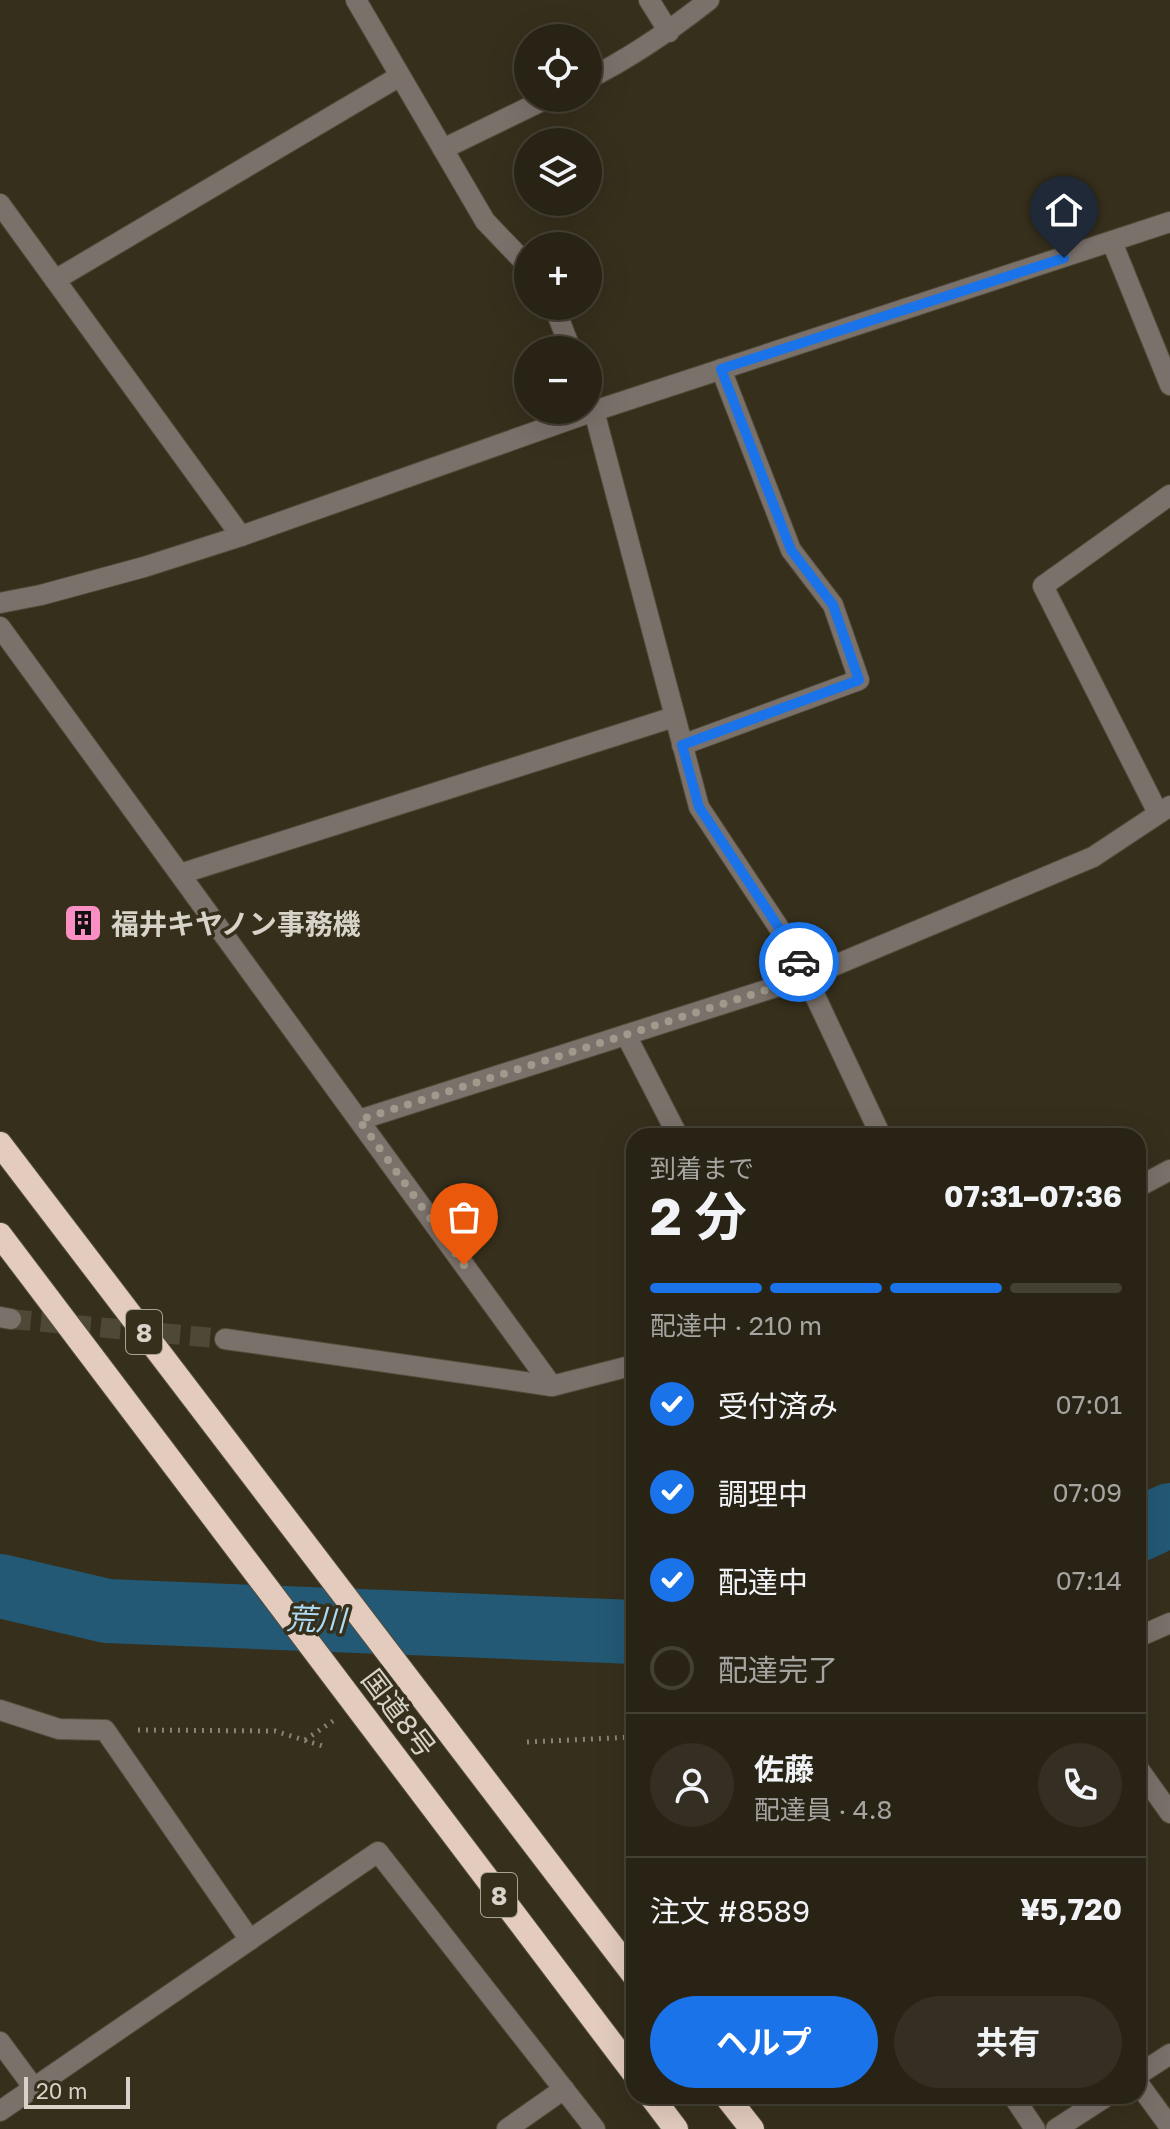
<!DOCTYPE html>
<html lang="ja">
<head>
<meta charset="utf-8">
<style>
	body { margin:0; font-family:"Golos Text","Noto Sans JP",sans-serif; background:#342f22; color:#f1f3f6; height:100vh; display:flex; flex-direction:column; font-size:30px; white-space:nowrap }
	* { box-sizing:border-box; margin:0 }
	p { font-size:26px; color:#a5a4a0 }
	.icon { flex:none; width:44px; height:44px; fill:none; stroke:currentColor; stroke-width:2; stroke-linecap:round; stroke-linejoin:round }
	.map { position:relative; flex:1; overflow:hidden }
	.drawer { position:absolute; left:626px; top:1128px; width:520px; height:976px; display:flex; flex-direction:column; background:#282315; border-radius:24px; box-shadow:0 8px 32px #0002,0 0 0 2px #444034 }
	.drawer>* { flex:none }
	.controls { position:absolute; left:514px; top:24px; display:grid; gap:16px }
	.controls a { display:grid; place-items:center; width:88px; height:88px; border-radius:50%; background:#282315; box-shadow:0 8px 32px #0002,0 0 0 2px #444034; font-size:40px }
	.scale { position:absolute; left:24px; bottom:20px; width:106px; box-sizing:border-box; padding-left:8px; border:4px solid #d7d3c8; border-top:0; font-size:22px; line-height:28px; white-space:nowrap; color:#d7d3c8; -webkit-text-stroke:6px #362f1c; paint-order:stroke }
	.pin { position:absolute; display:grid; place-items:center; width:68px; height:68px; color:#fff; margin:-82px -34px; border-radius:50% 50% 50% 0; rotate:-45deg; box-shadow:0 0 8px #0007 }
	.pin .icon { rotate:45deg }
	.courier { position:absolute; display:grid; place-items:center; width:80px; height:80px; margin:-40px; border:6px solid #1a73e8; border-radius:50%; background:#fff; color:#222; box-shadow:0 2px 10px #0007 }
	.summary em { font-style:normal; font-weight:700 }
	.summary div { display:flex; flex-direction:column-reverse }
	.summary { display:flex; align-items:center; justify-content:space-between; height:136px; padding:0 24px }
	h1 { font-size:52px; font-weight:700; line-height:60px }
	.bar { display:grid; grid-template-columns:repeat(4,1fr); gap:12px 8px; align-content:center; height:96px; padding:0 24px }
	.bar i { height:10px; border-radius:6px; background:#444034 }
	.bar .on { background:#1a73e8 }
	.bar p { grid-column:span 4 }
	.line { display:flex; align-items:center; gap:20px; padding:0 24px; border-top:2px solid #444034 }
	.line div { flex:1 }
	.round { display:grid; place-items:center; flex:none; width:84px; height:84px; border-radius:42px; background:#342f22 }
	ol { padding:0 24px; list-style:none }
	li { display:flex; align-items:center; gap:24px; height:88px }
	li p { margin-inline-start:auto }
	li .icon { padding:8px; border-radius:50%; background:#1a73e8; color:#fff; stroke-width:4 }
	li:last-child { color:#a5a4a0 }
	li i { width:44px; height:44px; border:4px solid #444034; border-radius:50% }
	.button { display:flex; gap:16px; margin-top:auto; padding:16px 24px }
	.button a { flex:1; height:92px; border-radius:48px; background:#1a73e8; color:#fff; font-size:32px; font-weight:700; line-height:92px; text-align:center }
	.button a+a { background:#342f22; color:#f1f3f6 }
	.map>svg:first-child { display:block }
</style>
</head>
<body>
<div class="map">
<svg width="1170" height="2129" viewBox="0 0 1170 2129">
	<rect width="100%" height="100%" fill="#362f1c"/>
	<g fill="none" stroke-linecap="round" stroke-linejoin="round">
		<!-- river -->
		<g stroke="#235974" stroke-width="64">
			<polyline points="1138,1530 1170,1515"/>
			<polyline points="0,1586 107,1611 634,1632"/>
		</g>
		<!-- minor-tunnel -->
		<polyline stroke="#4e4836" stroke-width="20" stroke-dasharray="20 10" stroke-linecap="butt" points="11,1319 225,1339"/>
		<!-- minor casing -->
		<g stroke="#534d3b" stroke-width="22">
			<g id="minor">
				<polyline points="356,0 485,221 528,266"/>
				<polyline points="649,0 669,32"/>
				<path d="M588,79C632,57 671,30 709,0"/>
				<polyline points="443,149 548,98"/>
				<polyline points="0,204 241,536"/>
				<polyline points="1112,242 1170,385"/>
				<polyline points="55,280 400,76"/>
				<polyline points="554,306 571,350"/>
				<polyline points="588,396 594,411 699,807 793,949 881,1136"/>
				<polyline points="0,603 41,595 144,567 241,536 594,411 1170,222"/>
				<polyline points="0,627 552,1386"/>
				<polyline points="682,745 859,680 833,605 791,550 721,369"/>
				<polyline points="1158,813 1043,586 1170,495"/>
				<polyline points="180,874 674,717"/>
				<polyline points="626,1035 678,1136"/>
				<polyline points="359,1120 807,977 1093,857 1170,806"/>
				<polyline points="1138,1187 1170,1170"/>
				<polyline points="0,1317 11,1319"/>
				<polyline points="225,1339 552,1386 634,1365"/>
				<polyline points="1138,1637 1170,1623"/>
				<polyline points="0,1710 59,1729 105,1730 250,1940"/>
				<polyline points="1138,1768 1170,1813"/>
				<polyline points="0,2042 34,2088"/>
				<polyline points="1138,2075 1170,2054"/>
				<polyline points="1138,2083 1170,2127"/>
				<polyline points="1013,2096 1035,2129"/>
				<polyline points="0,2111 378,1852 595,2129"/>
				<polyline points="507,2129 564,2089"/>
				<polyline points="1056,2129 1107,2096"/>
			</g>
		</g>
		<!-- highway casing -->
		<g stroke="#534d3b" stroke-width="26">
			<g id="highway">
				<polyline points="0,1144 634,1975"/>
				<polyline points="0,1235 634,2073"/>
				<polyline points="651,2096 676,2129"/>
				<polyline points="726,2096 752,2129"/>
			</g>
		</g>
		<!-- path -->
		<g stroke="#898375" stroke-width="5" stroke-dasharray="2 6" stroke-linecap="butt">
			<polyline points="138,1730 275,1731 326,1747"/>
			<polyline points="305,1740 333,1721"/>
			<polyline points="527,1742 634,1737"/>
		</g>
		<!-- minor -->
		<use href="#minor" stroke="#7b716b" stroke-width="20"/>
		<!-- highway -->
		<use href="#highway" stroke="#e3ccbe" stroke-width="24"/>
	</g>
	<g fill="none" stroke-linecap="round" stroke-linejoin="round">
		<!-- done -->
		<polyline stroke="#9f9a8c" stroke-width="8" stroke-dasharray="0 14.4" points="464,1265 359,1120 807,977 799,962"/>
		<!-- route -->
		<polyline stroke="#1a73e8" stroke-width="10" points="799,962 793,949 699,807 682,745 859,680 833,605 791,550 721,369 1064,258"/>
	</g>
	<!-- icons -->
	<defs>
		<g id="building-square" transform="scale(2)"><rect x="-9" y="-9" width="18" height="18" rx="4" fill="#fb8fc4" stroke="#362f1c"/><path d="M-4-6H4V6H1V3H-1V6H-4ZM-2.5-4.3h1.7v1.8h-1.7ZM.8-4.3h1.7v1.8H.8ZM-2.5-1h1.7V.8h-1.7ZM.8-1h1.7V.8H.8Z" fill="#111"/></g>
	</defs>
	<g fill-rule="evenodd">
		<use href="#building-square" x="83" y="923"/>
	</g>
	<g text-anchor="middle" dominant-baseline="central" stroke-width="7" stroke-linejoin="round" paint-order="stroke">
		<!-- shield labels -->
		<g fill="#362f1c" stroke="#a7a294" stroke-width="2">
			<rect x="126" y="1310" width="36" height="44" rx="6"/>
			<rect x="481" y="1873" width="36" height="44" rx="6"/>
		</g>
		<g font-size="26" font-weight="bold" fill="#d7d3c8">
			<text x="144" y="1332">8</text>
			<text x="499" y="1895">8</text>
		</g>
		<!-- poi labels -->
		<g font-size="28" font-weight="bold" fill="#d7d3c8" stroke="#362f1c" text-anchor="start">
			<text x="111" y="923">福井キヤノン事務機</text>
		</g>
		<!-- street labels -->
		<g font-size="28" fill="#d7d3c8" stroke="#362f1c">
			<text transform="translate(399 1713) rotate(53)">国道8号</text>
		</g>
		<!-- water labels -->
		<g font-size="30" font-style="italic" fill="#addbf5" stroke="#362f1c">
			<text transform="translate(316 1619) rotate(2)">荒川</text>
		</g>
	</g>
</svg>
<div class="controls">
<a><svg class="icon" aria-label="locate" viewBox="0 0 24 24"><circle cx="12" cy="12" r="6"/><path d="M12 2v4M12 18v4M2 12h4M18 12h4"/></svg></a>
<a><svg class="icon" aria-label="layers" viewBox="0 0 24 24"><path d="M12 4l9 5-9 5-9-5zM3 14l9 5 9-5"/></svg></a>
<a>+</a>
<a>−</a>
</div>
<div class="scale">20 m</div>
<div class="pin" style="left:464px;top:1265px;background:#ea580c"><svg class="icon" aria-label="bag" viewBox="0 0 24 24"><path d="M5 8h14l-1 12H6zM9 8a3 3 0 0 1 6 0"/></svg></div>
<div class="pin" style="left:1064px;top:258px;background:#1f2937"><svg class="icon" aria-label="home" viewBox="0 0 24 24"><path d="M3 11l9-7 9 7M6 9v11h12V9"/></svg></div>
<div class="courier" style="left:799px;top:962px"><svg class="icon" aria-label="car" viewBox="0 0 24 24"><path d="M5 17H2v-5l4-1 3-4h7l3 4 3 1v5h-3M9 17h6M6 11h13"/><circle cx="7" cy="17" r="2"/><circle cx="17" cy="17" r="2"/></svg></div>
<section class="drawer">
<div class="summary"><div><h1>2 分</h1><p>到着まで</p></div><em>07:31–07:36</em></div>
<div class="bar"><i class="on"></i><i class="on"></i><i class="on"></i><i></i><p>配達中 · 210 m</p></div>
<ol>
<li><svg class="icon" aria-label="check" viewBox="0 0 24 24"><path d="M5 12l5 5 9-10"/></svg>受付済み<p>07:01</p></li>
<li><svg class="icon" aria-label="check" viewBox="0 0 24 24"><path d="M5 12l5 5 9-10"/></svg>調理中<p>07:09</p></li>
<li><svg class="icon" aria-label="check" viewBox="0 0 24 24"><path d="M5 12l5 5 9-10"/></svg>配達中<p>07:14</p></li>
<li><i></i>配達完了</li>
</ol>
<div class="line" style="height:144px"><a class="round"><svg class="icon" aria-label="person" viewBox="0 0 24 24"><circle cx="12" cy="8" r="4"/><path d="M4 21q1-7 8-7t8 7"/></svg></a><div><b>佐藤</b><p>配達員 · 4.8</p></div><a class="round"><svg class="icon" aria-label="phone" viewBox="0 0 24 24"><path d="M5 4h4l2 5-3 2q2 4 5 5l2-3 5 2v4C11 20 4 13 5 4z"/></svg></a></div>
<div class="line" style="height:104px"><div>注文 #8589</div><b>¥5,720</b></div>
<div class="button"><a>ヘルプ</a><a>共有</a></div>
</section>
</div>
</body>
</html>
